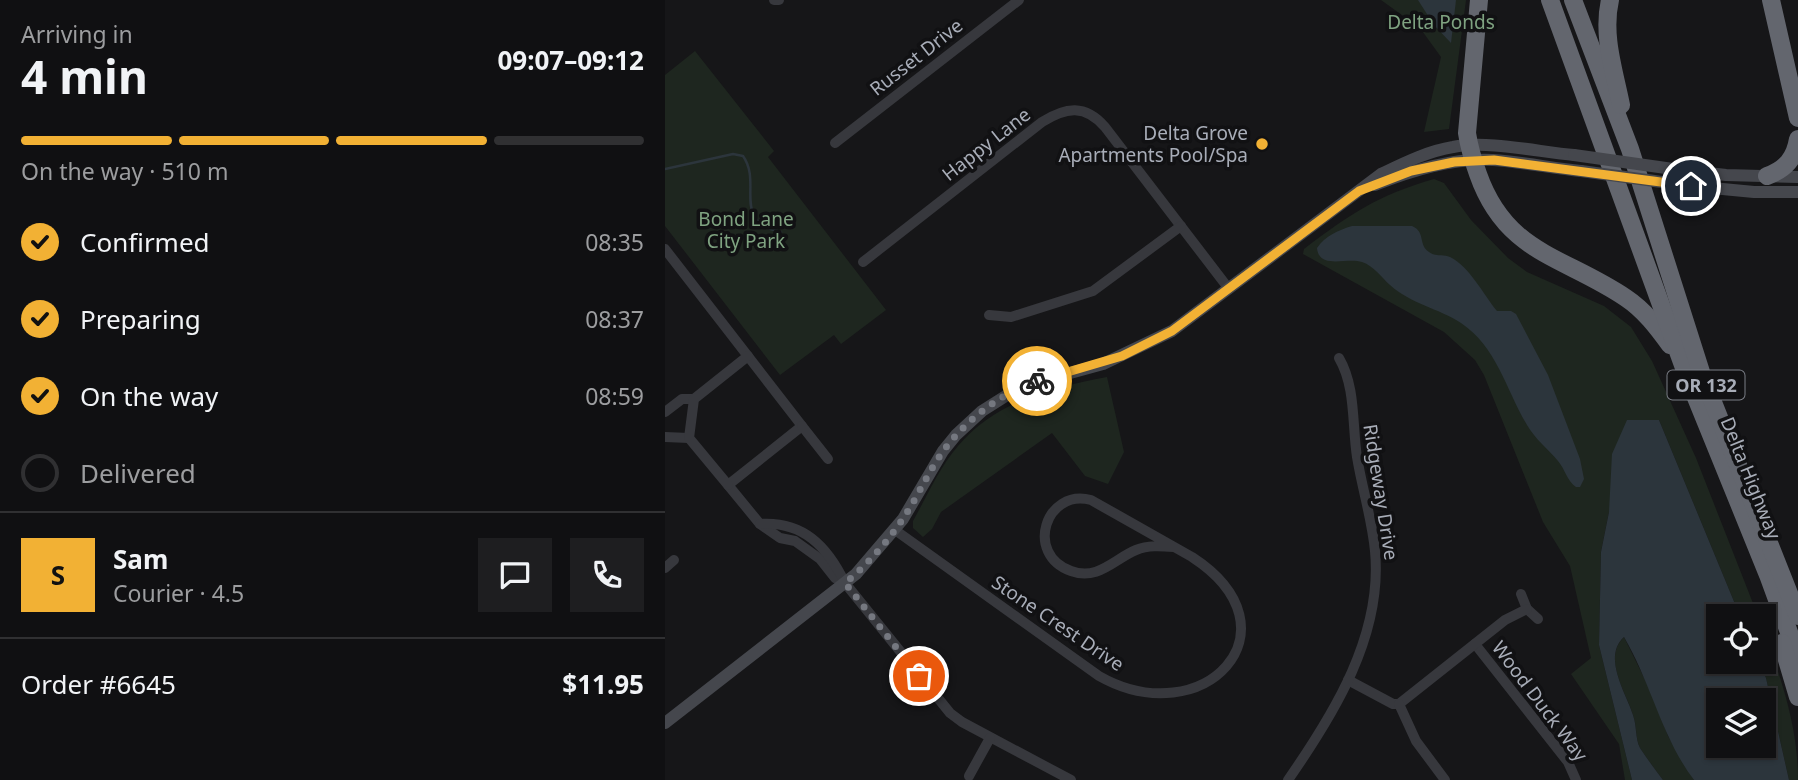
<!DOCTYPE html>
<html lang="en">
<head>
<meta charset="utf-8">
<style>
	body { margin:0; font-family:"Noto Sans",sans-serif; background:#1e1e20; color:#f1f3f6; height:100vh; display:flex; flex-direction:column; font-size:26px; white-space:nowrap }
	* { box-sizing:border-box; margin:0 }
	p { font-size:23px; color:#9c9d9f }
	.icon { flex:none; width:38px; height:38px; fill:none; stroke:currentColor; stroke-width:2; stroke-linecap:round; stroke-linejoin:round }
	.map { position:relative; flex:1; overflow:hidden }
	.panel { display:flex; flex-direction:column; background:#101012; width:665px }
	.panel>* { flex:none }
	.fabs { position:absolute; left:1041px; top:604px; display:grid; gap:14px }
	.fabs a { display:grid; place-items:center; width:70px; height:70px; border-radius:0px; background:#101012; box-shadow:0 2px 5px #0004,0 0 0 2px #303032; font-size:35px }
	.pin { position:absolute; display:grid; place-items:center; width:60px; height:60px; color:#fff; margin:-30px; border:4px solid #fff; border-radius:50%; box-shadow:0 2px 7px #0007 }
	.courier { position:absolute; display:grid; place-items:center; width:70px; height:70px; margin:-35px; border:5px solid #f2b134; border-radius:50%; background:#fff; color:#222; box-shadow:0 2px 9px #0007 }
	.headline em { font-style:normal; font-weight:700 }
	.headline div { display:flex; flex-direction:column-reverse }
	.headline { display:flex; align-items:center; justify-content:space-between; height:119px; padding:0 21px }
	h1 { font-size:46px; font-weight:700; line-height:52px }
	.bar { display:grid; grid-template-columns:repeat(4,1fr); gap:10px 7px; align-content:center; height:84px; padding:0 21px }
	.bar i { height:9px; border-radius:5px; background:#303032 }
	.bar .on { background:#f2b134 }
	.bar p { grid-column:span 4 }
	.line { display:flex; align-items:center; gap:18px; padding:0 21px; border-top:2px solid #303032 }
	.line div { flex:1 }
	.round { display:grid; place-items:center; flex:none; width:74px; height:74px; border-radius:0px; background:#1e1e20 }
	ol { padding:0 21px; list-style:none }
	li { display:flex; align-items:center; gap:21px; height:77px }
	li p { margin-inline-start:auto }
	li .icon { padding:7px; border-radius:50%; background:#f2b134; color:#111; stroke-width:4 }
	li:last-child { color:#9c9d9f }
	li i { width:38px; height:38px; border:4px solid #303032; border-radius:50% }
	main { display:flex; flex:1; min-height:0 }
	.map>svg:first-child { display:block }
</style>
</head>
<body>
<main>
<section class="panel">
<div class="headline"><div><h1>4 min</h1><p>Arriving in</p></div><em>09:07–09:12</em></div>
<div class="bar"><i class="on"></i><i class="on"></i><i class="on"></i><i></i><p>On the way · 510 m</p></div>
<ol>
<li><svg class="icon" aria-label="check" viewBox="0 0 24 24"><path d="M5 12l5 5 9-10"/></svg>Confirmed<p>08:35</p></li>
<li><svg class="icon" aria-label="check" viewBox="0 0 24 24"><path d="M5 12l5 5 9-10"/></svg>Preparing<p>08:37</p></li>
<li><svg class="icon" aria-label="check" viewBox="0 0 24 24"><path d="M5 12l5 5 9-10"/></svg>On the way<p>08:59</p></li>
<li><i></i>Delivered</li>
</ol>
<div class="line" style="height:126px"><b class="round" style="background:#f2b134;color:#111">S</b><div><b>Sam</b><p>Courier · 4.5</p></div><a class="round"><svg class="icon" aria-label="chat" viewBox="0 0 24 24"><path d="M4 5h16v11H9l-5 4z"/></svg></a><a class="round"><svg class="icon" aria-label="phone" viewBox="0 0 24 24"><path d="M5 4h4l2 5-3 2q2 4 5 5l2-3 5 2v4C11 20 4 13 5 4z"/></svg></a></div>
<div class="line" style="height:91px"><div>Order #6645</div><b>$11.95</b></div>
</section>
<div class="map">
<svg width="1133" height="780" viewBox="0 0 1133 780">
	<rect width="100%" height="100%" fill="#161618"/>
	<!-- green -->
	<g fill="#1e261f">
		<polygon points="716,0 801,0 784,129 759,132 776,57 755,28"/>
		<polygon points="30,51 109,151 103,157 221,310 176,344 169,335 115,375 0,226 0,75"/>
		<path d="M769,179L779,183L806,220L843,258L862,272L939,306L966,327L987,361L1031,458L1093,616H1075L994,420L944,512L936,552L934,645L967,780H960L954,744L906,674L926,658L905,566L878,522L819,375L810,360L779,332L638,254L639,249C685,214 713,195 769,179Z"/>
		<path d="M442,377L459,452L443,484L420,476L387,433L276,512L267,529L258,537L248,528V521C262,496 274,468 293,446C331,401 386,388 442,377Z"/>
		<path d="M1099,631C1117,681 1133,727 1133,780H1124L1101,678L1094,662H1099Z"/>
		<path d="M959,637L990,700L1003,736L1029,780H998C990,769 982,759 975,748C970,738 972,725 968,715C961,692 937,658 959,637Z"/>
	</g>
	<!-- water -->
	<g fill="#2c353c" fill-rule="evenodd">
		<polygon points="753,0 791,0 786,43 769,25"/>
		<path d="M687,226H747C761,232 753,245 764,252C770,257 778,254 785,257C805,267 818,294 832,311H846L851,314L883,375L915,459L919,479L915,487H911C902,481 900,469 893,461C883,449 870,439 862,425C841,390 832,347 796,323C773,308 746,304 725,285C716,277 709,266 697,262C682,257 654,270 652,248C660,236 674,230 687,226Z"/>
		<path d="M962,420H994L1075,616H1054V662H1094L1101,678L1124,780H1029C997,738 986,683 959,637C937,657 961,693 968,715C972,726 970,738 975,748C982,759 990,769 998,780H967L934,645L936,552L944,512L947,454ZM1054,700H1099V746H1054Z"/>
	</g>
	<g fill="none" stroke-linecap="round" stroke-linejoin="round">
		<!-- stream -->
		<path stroke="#2c353c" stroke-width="2.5" d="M0,169L68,154L78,156C98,184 65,221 116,232"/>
		<!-- street -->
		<g stroke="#37383d" stroke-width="10">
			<polyline points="109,0 114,0"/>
			<polyline points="170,143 354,0"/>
			<polyline points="0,249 137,426 63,485 95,524 115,538 130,541 155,559 170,578 180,583"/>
			<path d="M198,262L377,122C401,107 420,104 440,127L564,289"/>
			<polyline points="324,315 346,317 428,291 516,226"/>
			<polyline points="0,412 17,399 29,399"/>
			<polyline points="137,426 163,459"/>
			<polyline points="0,437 24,438"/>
			<polyline points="63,485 24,438 29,399 83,356"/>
			<path d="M95,524C138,521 162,546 180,583L285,713L297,722L406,780"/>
			<path d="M230,530L434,676C538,735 639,630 527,557L426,500C381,488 359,554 406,571C433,581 449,559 471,550C483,545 496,546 509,547"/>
			<polyline points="0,568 9,560"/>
			<polyline points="856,594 862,609 873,619"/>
			<polyline points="810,644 903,762 911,780"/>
			<polyline points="683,680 728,704 734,704"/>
			<polyline points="734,704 840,620 862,609"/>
			<polyline points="734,704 751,741 780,780"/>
			<polyline points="304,776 325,738"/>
			<path d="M623,780C669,714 718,635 710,551C707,519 697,488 692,457C687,425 691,387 674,358"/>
		</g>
		<!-- secondary -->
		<g stroke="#45474d" stroke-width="12">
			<polyline points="1008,169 1061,175 1133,177"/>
			<path d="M710,185C748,170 787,158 828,160C857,162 887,168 916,171"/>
			<polyline points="1026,186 1089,192 1133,192"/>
			<path d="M0,723L191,574L238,519L278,451L291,435L317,411L347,392L365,384L438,364L507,331L716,174C739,163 763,151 788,147C822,140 874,152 909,155"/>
		</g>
		<!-- highway -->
		<g stroke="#63666e" stroke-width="18">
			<path d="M814,0L802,133C804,147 808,160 813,174C841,254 899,256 961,298C979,310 992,327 1005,345"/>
			<polyline points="885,0 1019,368 1103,575 1133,657"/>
			<polyline points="908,0 965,149 1036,372 1133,616"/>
			<path d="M945,0C937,35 949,70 956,105"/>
			<polyline points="1106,0 1133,118"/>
			<path d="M1102,176C1121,169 1130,158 1133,139"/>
			<polyline points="1117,643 1133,697"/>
		</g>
		<!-- secondary-bridge -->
		<g stroke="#45474d" stroke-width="12">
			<polyline points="909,155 1008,169"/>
			<polyline points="916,171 1026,186"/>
		</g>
	</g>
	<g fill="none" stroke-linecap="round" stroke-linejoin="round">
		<!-- done -->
		<path stroke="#757880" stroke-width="7" stroke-dasharray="0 12.6" d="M254,676L180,583C206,562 229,534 246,506C257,487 266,468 279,450C302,419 335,394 372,381"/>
		<!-- route -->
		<polyline stroke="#f2b134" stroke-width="9" points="372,381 457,356 507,331 694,191 746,171 789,162 829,160 1026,186"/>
	</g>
	<!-- markers -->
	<circle fill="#f2b134" stroke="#111113" stroke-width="2.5" cx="597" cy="144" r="7"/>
	<g text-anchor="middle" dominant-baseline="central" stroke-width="7" stroke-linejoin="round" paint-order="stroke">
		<!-- shield labels -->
		<rect fill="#111113" stroke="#7b7e86" stroke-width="2" x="1002.5" y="370.5" width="77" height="29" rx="5"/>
		<g font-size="18" font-weight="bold" fill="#a8adb8">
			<text x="1041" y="385">OR 132</text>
		</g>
		<!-- park labels -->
		<g font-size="19" fill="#7fa381" stroke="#111113">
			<text x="776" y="22">Delta Ponds</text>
			<text x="81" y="219">Bond Lane<tspan x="81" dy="22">City Park</tspan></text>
		</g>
		<!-- street labels -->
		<g font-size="19" fill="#a8adb8" stroke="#111113">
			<text transform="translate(251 57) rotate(-38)">Russet Drive</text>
			<text transform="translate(321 144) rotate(-38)">Happy Lane</text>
			<text transform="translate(1086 478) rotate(68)">Delta Highway</text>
			<text transform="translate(716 492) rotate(81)">Ridgeway Drive</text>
			<text transform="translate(393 623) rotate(34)">Stone Crest Drive</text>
			<text transform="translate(875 701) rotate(53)">Wood Duck Way</text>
		</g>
		<!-- poi labels -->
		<g font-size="19" fill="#a8adb8" stroke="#111113" text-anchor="end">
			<text x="583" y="133">Delta Grove<tspan x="583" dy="22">Apartments Pool/Spa</tspan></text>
		</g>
	</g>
</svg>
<div class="fabs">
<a><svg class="icon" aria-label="locate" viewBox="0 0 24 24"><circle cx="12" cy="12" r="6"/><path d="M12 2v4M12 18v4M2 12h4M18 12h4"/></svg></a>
<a><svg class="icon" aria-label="layers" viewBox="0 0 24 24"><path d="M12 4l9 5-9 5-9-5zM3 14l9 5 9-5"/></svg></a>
</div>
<div class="pin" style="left:254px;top:676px;background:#ea580c"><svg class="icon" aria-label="bag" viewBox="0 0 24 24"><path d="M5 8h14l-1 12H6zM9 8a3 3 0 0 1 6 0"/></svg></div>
<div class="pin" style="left:1026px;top:186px;background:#1f2937"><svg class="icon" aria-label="home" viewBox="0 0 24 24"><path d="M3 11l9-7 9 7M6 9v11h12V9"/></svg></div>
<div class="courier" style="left:372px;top:381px"><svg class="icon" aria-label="bike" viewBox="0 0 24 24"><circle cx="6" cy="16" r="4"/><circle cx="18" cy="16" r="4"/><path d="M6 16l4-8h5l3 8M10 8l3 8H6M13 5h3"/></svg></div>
</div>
</main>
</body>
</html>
